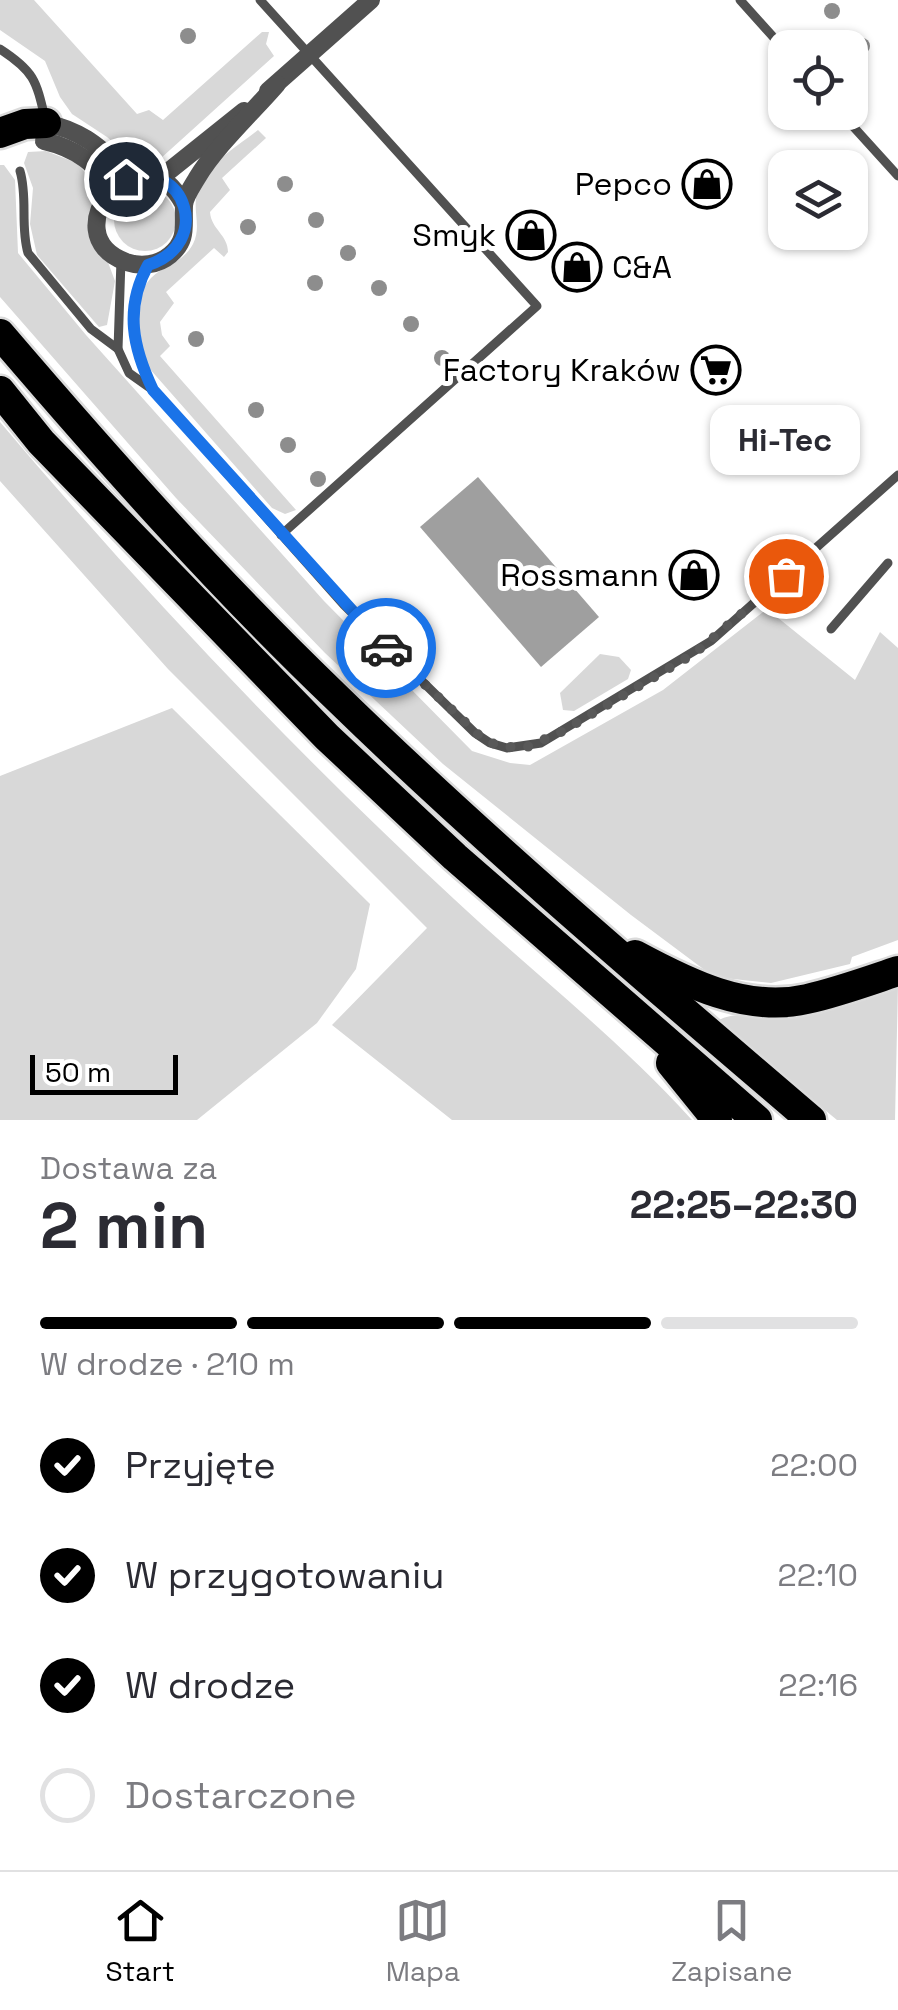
<!DOCTYPE html>
<html lang="pl">
<head>
<meta charset="utf-8">
<style>
	body { margin:0; font-family:"Space Grotesk",sans-serif; background:#f2f2f3; color:#2b2b33; height:100vh; display:flex; flex-direction:column; font-size:38px; white-space:nowrap }
	* { box-sizing:border-box; margin:0 }
	p { font-size:32px; color:#7c7c81 }
	.icon { flex:none; width:55px; height:55px; fill:none; stroke:currentColor; stroke-width:2; stroke-linecap:round; stroke-linejoin:round }
	.map { position:relative; height:1120px; overflow:hidden }
	.panel { display:flex; flex-direction:column; background:#fff; flex:1 }
	.panel>* { flex:none }
	.fabs { position:absolute; left:768px; top:30px; display:grid; gap:20px }
	.fabs a { display:grid; place-items:center; width:100px; height:100px; border-radius:20px; background:#fff; box-shadow:0 2px 8px #0004; font-size:50px }
	.scale { position:absolute; left:30px; bottom:25px; width:148px; box-sizing:border-box; padding-left:10px; border:5px solid #000; border-top:0; font-size:28px; line-height:35px; white-space:nowrap; color:#000; -webkit-text-stroke:8px #fff; paint-order:stroke }
	.pin { position:absolute; display:grid; place-items:center; width:85px; height:85px; color:#fff; margin:-42px; border:5px solid #fff; border-radius:50%; box-shadow:0 2px 10px #0007 }
	.courier { position:absolute; display:grid; place-items:center; width:100px; height:100px; margin:-50px; border:8px solid #1a73e8; border-radius:50%; background:#fff; color:#222; box-shadow:0 2px 12px #0007 }
	.bubble { position:absolute; height:70px; border-radius:20px; background:#fff; box-shadow:0 2px 8px #0004; font-size:32px; font-weight:700; line-height:70px; text-align:center }
	.overview em { font-style:normal; font-weight:700 }
	.overview div { display:flex; flex-direction:column-reverse }
	.overview { display:flex; align-items:center; justify-content:space-between; height:170px; padding:0 40px }
	h1 { font-size:65px; font-weight:700; line-height:75px }
	.bar { display:grid; grid-template-columns:repeat(4,1fr); gap:15px 10px; align-content:center; height:120px; padding:0 40px }
	.bar i { height:12px; border-radius:8px; background:#e1e1e2 }
	.bar .active { background:#000 }
	.bar p { grid-column:span 4 }
	ol { padding:0 40px; list-style:none }
	li { display:flex; align-items:center; gap:30px; height:110px }
	li p { margin-inline-start:auto }
	li .icon { padding:10px; border-radius:50%; background:#000; color:#fff; stroke-width:4 }
	li:last-child { color:#7c7c81 }
	li i { width:55px; height:55px; border:5px solid #e1e1e2; border-radius:50% }
	.tab-bar { display:flex; justify-content:space-around; align-items:center; height:140px; border-top:2px solid #e1e1e2; background:#fff; font-size:28px; color:#7c7c81 }
	.tab-bar a { display:grid; justify-items:center; gap:5px }
	.tab-bar .active { color:#000 }
	.map>svg:first-child { display:block }
</style>
</head>
<body>
<div class="map">
<svg width="898" height="1120" viewBox="0 0 898 1120">
	<rect width="100%" height="100%" fill="#fff"/>
	<!-- green -->
	<g fill="#d8d8d8">
		<path d="M0,0H34L137,114L149,110L163,120L262,32H269L266,44L274,56L160,159C151,165 141,162 131,158L107,137L72,114L60,97L45,61L0,30Z"/>
		<path d="M258,130L266,138L222,178L230,190L210,212C211,229 228,235 228,252L224,257L214,248L166,292L174,303L160,322L162,335L170,346L160,356L296,510L285,514L272,508L149,368C140,344 130,300 151,278C165,264 183,263 193,244C201,228 194,214 196,198C200,167 237,147 258,130Z"/>
		<polygon points="46,151 77,163 95,184 91,217 115,281 107,325 99,327 37,255 30,224 33,188 24,163 28,152"/>
		<polygon points="0,165 4,165 15,180 18,253 86,335 324,601 472,751 510,763 530,765 663,690 767,609 855,680 880,632 898,648 898,940 852,957 850,964 771,983 714,977 631,915 443,764 325,653 176,498 0,297"/>
		<circle cx="145" cy="220" r="31"/>
		<path d="M0,422C142,590 292,749 454,899C533,973 619,1039 692,1120H452L332,1025L427,928L168,669L0,481Z"/>
		<polygon points="600,654 619,657 631,670 628,679 574,711 563,710 560,693"/>
		<polygon points="172,708 370,904 356,969 317,1023 197,1120 0,1120 0,776"/>
		<path d="M898,985L895,1120H837L717,1021C738,1009 758,1020 780,1017C821,1010 859,998 898,985Z"/>
	</g>
	<!-- water -->
	<polygon fill="#9f9f9f" points="478,477 599,617 541,667 420,527"/>
	<g fill="none" stroke-linecap="round" stroke-linejoin="round">
		<!-- highway casing -->
		<g stroke="#dbdbdb" stroke-width="35">
			<g id="highway">
				<polyline points="0,133 25,124 46,123"/>
				<path d="M0,334C107,459 216,582 335,696C487,844 650,982 811,1120"/>
				<polyline points="0,391 41,442 327,737 455,857 757,1120"/>
				<path d="M635,955C687,983 746,1013 807,999C838,992 868,981 898,971"/>
				<polyline points="671,1063 717,1120"/>
			</g>
		</g>
		<!-- lane -->
		<g stroke="#515151" stroke-width="9">
			<polyline points="260,0 537,306 281,535"/>
			<polyline points="740,0 785,50"/>
			<path d="M0,49C34,71 36,80 45,118"/>
			<polyline points="840,112 898,176"/>
			<path d="M20,171C28,198 20,226 28,253L91,329L118,349"/>
			<polyline points="121,260 118,349 129,373 153,390 344,605 475,733 490,743 507,748 541,743 711,641 898,475"/>
			<path d="M148,265C125,307 132,346 152,388"/>
			<polyline points="831,629 888,563"/>
		</g>
		<!-- street -->
		<g stroke="#515151" stroke-width="18">
			<polyline points="268,91 371,0"/>
			<path d="M46,123C87,132 102,151 133,177"/>
			<path d="M44,141C70,147 105,164 106,194"/>
			<polyline points="159,179 244,111"/>
			<path d="M184,205C142,122 49,234 126,262C141,267 158,265 170,255C188,240 183,226 184,206C184,198 193,185 197,178C216,146 252,113 277,84"/>
		</g>
		<!-- highway -->
		<use href="#highway" stroke="#000" stroke-width="30"/>
	</g>
	<!-- trees -->
	<g fill="#8d8d8d">
		<circle cx="832" cy="11" r="8"/>
		<circle cx="188" cy="36" r="8"/>
		<circle cx="862" cy="46" r="8"/>
		<circle cx="285" cy="184" r="8"/>
		<circle cx="316" cy="220" r="8"/>
		<circle cx="248" cy="227" r="8"/>
		<circle cx="348" cy="253" r="8"/>
		<circle cx="315" cy="283" r="8"/>
		<circle cx="379" cy="288" r="8"/>
		<circle cx="411" cy="324" r="8"/>
		<circle cx="196" cy="339" r="8"/>
		<circle cx="442" cy="358" r="8"/>
		<circle cx="256" cy="410" r="8"/>
		<circle cx="288" cy="445" r="8"/>
		<circle cx="318" cy="479" r="8"/>
	</g>
	<g fill="none" stroke-linecap="round" stroke-linejoin="round">
		<!-- done -->
		<polyline stroke="#595959" stroke-width="10" stroke-dasharray="0 18" points="386,648 482,738 498,746 525,748 563,731 695,653 786,576"/>
		<!-- route -->
		<path stroke="#1a73e8" stroke-width="12" d="M126,179C185,159 214,244 148,265C124,309 133,348 153,390L386,648"/>
	</g>
	<!-- icons -->
	<defs>
		<g id="shop-ring" transform="scale(2.5)"><circle r="9.5" fill="#fff" stroke="#000" stroke-width="1.5"/><path d="M-5-2.5h2.3a2.7 3.5 0 0 1 5.4 0H5L5.5 6h-11ZM-1.5-2.5h3a1.5 2.3 0 0 0-3 0Z" fill="#000"/></g>
		<g id="supermarket-ring" transform="scale(2.5)"><circle r="9.5" fill="#fff" stroke="#000" stroke-width="1.5"/><path d="M-6-5.5h2.5l.6 2H6L4.5 2H-2.5L-4.4-4H-6ZM-1.5 3.2a1.3 1.3 0 1 0 .1 0ZM3 3.2a1.3 1.3 0 1 0 .1 0Z" fill="#000"/></g>
	</defs>
	<g fill-rule="evenodd">
		<use href="#shop-ring" x="707" y="184"/>
		<use href="#shop-ring" x="531" y="235"/>
		<use href="#shop-ring" x="577" y="267"/>
		<use href="#supermarket-ring" x="716" y="370"/>
		<use href="#shop-ring" x="694" y="575"/>
	</g>
	<g text-anchor="middle" dominant-baseline="central" stroke-width="10" stroke-linejoin="round" paint-order="stroke">
		<!-- poi labels -->
		<g font-size="32" fill="#000" stroke="#fff" text-anchor="end">
			<text x="672" y="184">Pepco</text>
			<text x="496" y="235">Smyk</text>
			<text x="612" y="267" text-anchor="start">C&amp;A</text>
			<text x="681" y="370">Factory Kraków</text>
			<text x="659" y="575">Rossmann</text>
		</g>
	</g>
</svg>
<div class="fabs">
<a><svg class="icon" aria-label="locate" viewBox="0 0 24 24"><circle cx="12" cy="12" r="6"/><path d="M12 2v4M12 18v4M2 12h4M18 12h4"/></svg></a>
<a><svg class="icon" aria-label="layers" viewBox="0 0 24 24"><path d="M12 4l9 5-9 5-9-5zM3 14l9 5 9-5"/></svg></a>
</div>
<div class="scale">50 m</div>
<div class="pin" style="left:786px;top:576px;background:#ea580c"><svg class="icon" aria-label="bag" viewBox="0 0 24 24"><path d="M5 8h14l-1 12H6zM9 8a3 3 0 0 1 6 0"/></svg></div>
<div class="pin" style="left:126px;top:179px;background:#1f2937"><svg class="icon" aria-label="home" viewBox="0 0 24 24"><path d="M3 11l9-7 9 7M6 9v11h12V9"/></svg></div>
<div class="courier" style="left:386px;top:648px"><svg class="icon" aria-label="car" viewBox="0 0 24 24"><path d="M5 17H2v-5l4-1 3-4h7l3 4 3 1v5h-3M9 17h6M6 11h13"/><circle cx="7" cy="17" r="2"/><circle cx="17" cy="17" r="2"/></svg></div>
<div class="bubble" style="left:710px;top:405px;width:150px">Hi-Tec</div>
</div>
<section class="panel">
<div class="overview"><div><h1>2 min</h1><p>Dostawa za</p></div><em>22:25–22:30</em></div>
<div class="bar"><i class="active"></i><i class="active"></i><i class="active"></i><i></i><p>W drodze · 210 m</p></div>
<ol>
<li><svg class="icon" aria-label="check" viewBox="0 0 24 24"><path d="M5 12l5 5 9-10"/></svg>Przyjęte<p>22:00</p></li>
<li><svg class="icon" aria-label="check" viewBox="0 0 24 24"><path d="M5 12l5 5 9-10"/></svg>W przygotowaniu<p>22:10</p></li>
<li><svg class="icon" aria-label="check" viewBox="0 0 24 24"><path d="M5 12l5 5 9-10"/></svg>W drodze<p>22:16</p></li>
<li><i></i>Dostarczone</li>
</ol>
</section>
<nav class="tab-bar">
<a class="active"><svg class="icon" aria-label="home" viewBox="0 0 24 24"><path d="M3 11l9-7 9 7M6 9v11h12V9"/></svg>Start</a>
<a><svg class="icon" aria-label="map" viewBox="0 0 24 24"><path d="M3 6l6-2 6 2 6-2v14l-6 2-6-2-6 2zM9 4v14M15 6v14"/></svg>Mapa</a>
<a><svg class="icon" aria-label="saved" viewBox="0 0 24 24"><path d="M7 4h10v16l-5-4-5 4z"/></svg>Zapisane</a>
</nav>
</body>
</html>
